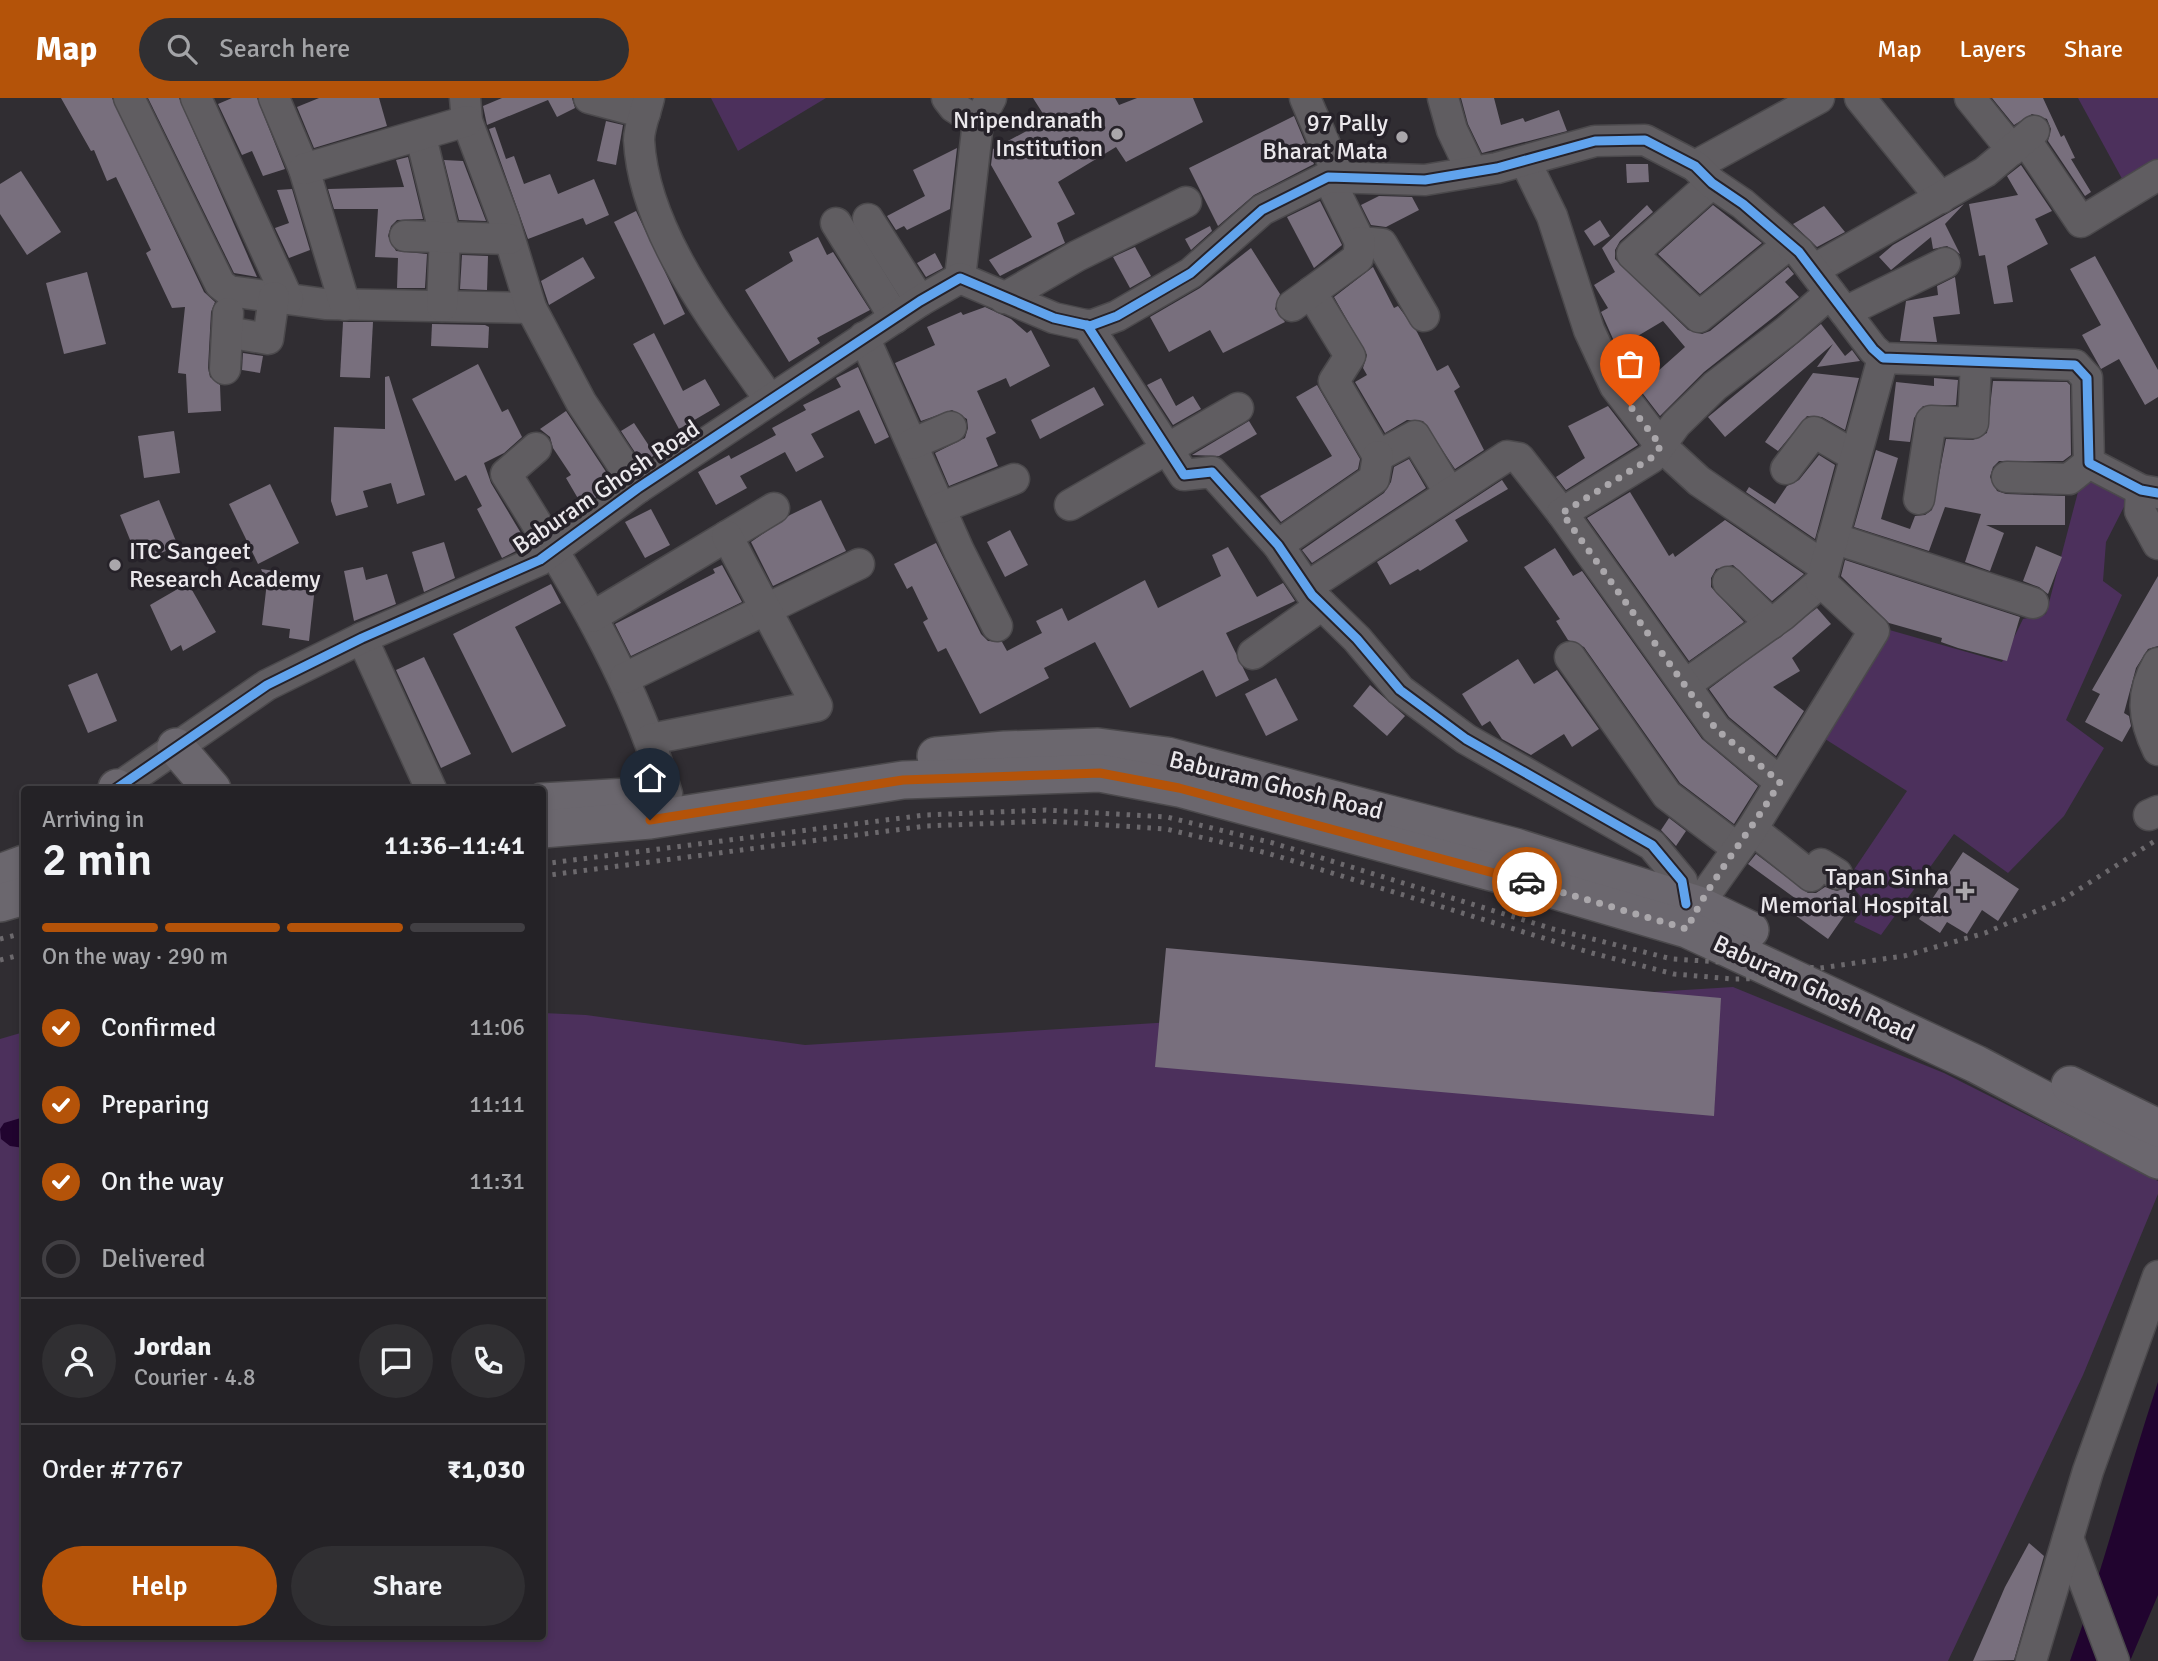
<!DOCTYPE html>
<html lang="en">
<head>
<meta charset="utf-8">
<style>
	body { margin:0; font-family:Signika,sans-serif; background:#302f32; color:#f1f3f6; height:100vh; display:flex; flex-direction:column; font-size:26px; white-space:nowrap }
	* { box-sizing:border-box; margin:0 }
	p { font-size:23px; color:#a3a4a7 }
	.icon { flex:none; width:38px; height:38px; fill:none; stroke:currentColor; stroke-width:2; stroke-linecap:round; stroke-linejoin:round }
	.map { position:relative; flex:1; overflow:hidden }
	.panel { position:absolute; left:21px; top:688px; width:525px; height:854px; display:flex; flex-direction:column; background:#242226; border-radius:7px; box-shadow:0 4px 10px #0003,0 0 0 2px #413f43 }
	.panel>* { flex:none }
	.pin { position:absolute; display:grid; place-items:center; width:60px; height:60px; color:#fff; margin:-72px -30px; border-radius:50% 50% 50% 0; rotate:-45deg; box-shadow:0 0 7px #0007 }
	.pin .icon { rotate:45deg }
	.courier { position:absolute; display:grid; place-items:center; width:70px; height:70px; margin:-35px; border:5px solid #b45309; border-radius:50%; background:#fff; color:#222; box-shadow:0 2px 9px #0007 }
	.headline em { font-style:normal; font-weight:600 }
	.headline div { display:flex; flex-direction:column-reverse }
	.headline { display:flex; align-items:center; justify-content:space-between; height:119px; padding:0 21px }
	h1 { font-size:46px; font-weight:600; line-height:52px }
	.bar { display:grid; grid-template-columns:repeat(4,1fr); gap:10px 7px; align-content:center; height:84px; padding:0 21px }
	.bar i { height:9px; border-radius:5px; background:#413f43 }
	.bar .selected { background:#b45309 }
	.bar p { grid-column:span 4 }
	.line { display:flex; align-items:center; gap:18px; padding:0 21px; border-top:2px solid #413f43 }
	.line div { flex:1 }
	.round { display:grid; place-items:center; flex:none; width:74px; height:74px; border-radius:37px; background:#302f32 }
	ol { padding:0 21px; list-style:none }
	li { display:flex; align-items:center; gap:21px; height:77px }
	li p { margin-inline-start:auto }
	li .icon { padding:7px; border-radius:50%; background:#b45309; color:#fff; stroke-width:4 }
	li:last-child { color:#a3a4a7 }
	li i { width:38px; height:38px; border:4px solid #413f43; border-radius:50% }
	.button { display:flex; gap:14px; margin-top:auto; padding:14px 21px }
	.button a { flex:1; height:80px; border-radius:42px; background:#b45309; color:#fff; font-size:28px; font-weight:600; line-height:80px; text-align:center }
	.button a+a { background:#302f32; color:#f1f3f6 }
	header { display:flex; align-items:center; gap:42px; box-sizing:border-box; height:98px; padding:0 35px; background:#b45309; color:#fff }
	header strong { font-size:33px }
	nav { display:flex; gap:38px; margin-inline-start:auto; font-size:24px }
	.search { width:490px; height:63px; background:#302f32; display:flex; align-items:center; gap:18px; box-sizing:border-box; padding:0 24px; border-radius:38px; color:#a3a4a7; font-size:26px }
	.map>svg:first-child { display:block }
</style>
</head>
<body>
<header>
<strong>Map</strong>
<div class="search"><svg class="icon" aria-label="search" viewBox="0 0 24 24"><circle cx="10" cy="10" r="6"/><path d="M15 15l6 6"/></svg>Search here</div>
<nav><a>Map</a><a>Layers</a><a>Share</a></nav>
</header>
<div class="map">
<svg width="2158" height="1563" viewBox="0 0 2158 1563">
	<rect width="100%" height="100%" fill="#302d32"/>
	<!-- green -->
	<g fill="#4c305c">
		<polygon points="711,0 826,0 738,53"/>
		<polygon points="2078,0 2158,0 2158,67 2126,88"/>
		<polygon points="2084,371 2130,397 2106,444 2103,483 2122,497 2066,622 2104,650 2064,718 2008,775 1954,736 1881,837 1854,824 1866,805 1847,782 1907,693 1822,639 1886,531 2002,564 2023,521 2046,516"/>
		<polygon points="1733,889 1944,975 2158,1083 2158,1096 2083,1277 1948,1563 0,1563 0,941 24,934 24,1538 542,1538 543,915 586,917 805,947"/>
	</g>
	<!-- water -->
	<g fill="#21042f">
		<polygon points="24,1019 24,1050 10,1048 1,1041 0,1031 4,1025"/>
		<path d="M2158,1284V1497L2130,1563H2070C2103,1471 2127,1377 2158,1284Z"/>
	</g>
	<!-- building -->
	<g fill="#786f7d" fill-rule="evenodd">
		<polygon points="61,0 112,0 204,194 215,204 211,214 208,270 210,279 220,287 221,313 188,315 186,276 178,275 185,209 172,210 146,155 151,152 116,79 107,83 94,52 91,53"/>
		<polygon points="148,0 179,0 257,179 234,175"/>
		<polygon points="232,0 257,0 285,71 263,78 252,53 242,57 218,6"/>
		<polygon points="319,0 379,0 387,28 314,50 297,9"/>
		<polygon points="502,0 572,0 575,10 557,19 548,2 487,27 483,8"/>
		<polygon points="1033,0 1115,0 1119,7 1137,0 1193,0 1203,24 1126,64 1116,49 1058,84 1075,116 1057,125 1065,145 1000,178 989,162 1032,139 991,67 993,51 1047,22"/>
		<polygon points="1461,0 1494,0 1501,27 1523,20 1525,24 1559,12 1567,33 1482,55 1468,26"/>
		<polygon points="1992,0 2043,0 2061,39 2064,37 2075,60 2071,61 2091,94 2085,98 2048,43 2051,31 2047,21 2032,16 2014,27"/>
		<polygon points="1294,18 1314,66 1254,97 1218,128 1189,70"/>
		<polygon points="606,23 623,27 616,67 597,63"/>
		<polygon points="495,29 506,61 514,58 524,86 550,76 558,96 594,81 609,117 586,127 583,120 528,141 489,31"/>
		<polygon points="957,50 950,111 907,132 904,128 896,132 887,118 925,98 913,72"/>
		<polygon points="408,59 423,121 397,122 391,128 388,138 396,153 427,156 425,190 397,190 398,160 375,159 378,111 334,111 328,91 404,89 396,62"/>
		<polygon points="444,62 463,63 486,123 459,122"/>
		<polygon points="1626,66 1648,66 1649,84 1627,85"/>
		<polygon points="2021,67 2052,113 2035,121 2048,146 2007,168 2013,204 1994,206 1985,157 1979,158 1969,106 2018,97 2007,78"/>
		<polygon points="21,73 61,134 27,157 0,116 0,86"/>
		<polygon points="292,91 310,152 289,160 275,130 289,125 277,92"/>
		<polygon points="1379,98 1412,99 1419,112 1386,129 1371,127 1361,107"/>
		<polygon points="1320,103 1342,147 1314,170 1287,119"/>
		<polygon points="1964,106 1945,126 1960,156 1947,148 1933,151 1931,139 1891,172 1879,159 1893,147"/>
		<path d="M1647,107L1653,114L1620,143L1615,152V161L1688,232L1702,236L1710,233L1788,169L1794,176L1785,184L1799,199L1704,274L1660,318L1630,279L1601,214L1608,210L1594,187L1615,174L1602,150ZM1663,223L1685,249L1657,274L1636,239Z"/>
		<polygon points="1713,107 1762,145 1700,196 1658,156"/>
		<polygon points="1824,108 1845,134 1817,149 1793,126"/>
		<polygon points="636,113 685,216 664,227 614,124"/>
		<polygon points="1600,122 1610,138 1594,148 1584,133"/>
		<polygon points="1210,128 1212,133 1191,152 1185,141"/>
		<polygon points="818,139 827,157 833,154 870,212 817,240 820,245 789,264 745,192 793,163 789,154"/>
		<polygon points="1135,149 1151,178 1130,190 1113,159"/>
		<polygon points="1251,150 1280,196 1275,211 1285,224 1223,255 1210,232 1169,254 1150,219 1200,190"/>
		<polygon points="935,155 943,170 926,179 917,165"/>
		<polygon points="462,157 488,158 487,192 460,191"/>
		<polygon points="2095,158 2158,272 2158,299 2145,307 2119,261 2101,271 2082,237 2101,227 2070,171"/>
		<polygon points="583,159 595,180 549,207 541,183"/>
		<polygon points="1373,169 1394,210 1398,208 1417,234 1437,273 1448,267 1460,289 1454,293 1484,352 1455,371 1423,323 1407,322 1385,335 1355,284 1367,277 1363,270 1367,257 1334,199"/>
		<polygon points="87,174 106,246 64,256 46,185"/>
		<polygon points="1955,179 1960,216 1933,219 1937,244 1900,243 1906,203 1938,197 1937,188"/>
		<polygon points="985,209 1011,221 1027,235 1031,232 1050,268 1010,289 1006,280 977,293 996,335 986,340 998,368 949,388 935,355 965,340 968,330 967,321 952,312 921,323 895,265 935,247 927,229 961,214 963,217"/>
		<polygon points="343,224 373,224 370,280 340,279"/>
		<polygon points="432,226 485,227 489,229 488,250 431,248"/>
		<polygon points="1821,226 1845,258 1852,252 1860,263 1817,269 1833,246 1725,339 1708,319"/>
		<polygon points="654,235 683,293 705,281 720,307 679,331 633,246"/>
		<polygon points="243,255 263,258 260,275 242,272"/>
		<polygon points="478,266 502,314 508,311 522,339 504,355 484,365 491,385 528,447 502,460 477,411 482,408 466,377 455,383 412,301"/>
		<polygon points="858,269 889,339 875,346 859,312 811,336 824,359 796,374 785,354 740,378 747,390 716,407 698,374 729,357 731,361 776,337 772,330 806,312 803,307 841,289 836,280"/>
		<polygon points="1813,275 1859,280 1845,332 1822,319 1807,318 1778,353 1765,344"/>
		<polygon points="389,278 425,397 397,406 391,385 363,393 368,409 336,418 331,403 334,329 385,331 385,279"/>
		<polygon points="1161,280 1176,308 1193,298 1201,311 1173,327 1147,287"/>
		<polygon points="1934,280 1958,282 1956,307 1923,308 1914,320 1910,344 1889,342 1896,284 1934,288"/>
		<polygon points="1993,283 2067,284 2070,287 2071,357 2063,363 1999,363 1993,369 1990,379 1997,393 2006,396 2065,398 2065,427 1986,427 2004,435 1990,473 1965,464 1981,416 1945,409 1929,453 1854,429 1876,352 1898,360 1881,421 1910,431 1915,418 1925,417 1932,412 1946,341 1973,342 1987,335"/>
		<polygon points="1317,287 1360,361 1358,371 1281,424 1260,398 1332,358 1296,299"/>
		<polygon points="1094,289 1104,307 1040,341 1031,322"/>
		<polygon points="1608,308 1638,347 1566,392 1556,379 1585,360 1568,328"/>
		<polygon points="566,313 614,386 583,409 566,380 571,377 553,350 550,339 540,331"/>
		<polygon points="1249,323 1257,336 1219,358 1192,357"/>
		<polygon points="634,325 655,357 642,365 621,333"/>
		<polygon points="174,333 180,375 144,380 138,338"/>
		<polygon points="1819,357 1835,367 1815,441 1746,394 1749,389 1775,406 1787,388 1799,382"/>
		<polygon points="1409,361 1426,390 1312,465 1302,452 1384,395 1391,384 1394,369"/>
		<polygon points="1502,382 1508,391 1455,422 1468,443 1420,473 1418,471 1390,487 1377,464"/>
		<polygon points="270,386 299,445 258,466 229,406"/>
		<polygon points="1630,394 1669,458 1673,455 1675,459 1725,422 1804,476 1772,503 1733,467 1716,471 1711,480 1711,489 1744,524 1689,563 1587,420"/>
		<polygon points="159,402 178,448 139,464 120,417"/>
		<polygon points="821,402 846,453 773,488 751,444 790,417"/>
		<polygon points="651,411 670,447 645,460 625,424"/>
		<polygon points="1010,432 1028,467 1005,479 987,444"/>
		<polygon points="444,444 455,480 424,494 412,454"/>
		<polygon points="936,445 981,536 988,543 1002,544 1007,553 1042,535 1036,523 1062,510 1068,523 1145,482 1158,510 1221,478 1212,457 1228,449 1257,499 1283,485 1295,503 1226,535 1249,582 1216,599 1203,572 1130,610 1095,544 1044,570 1049,580 980,616 946,550 938,554 923,524 928,521 912,488 907,491 894,466"/>
		<polygon points="2036,448 2062,459 2048,496 2039,489 2023,483"/>
		<polygon points="1555,450 1573,478 1582,473 1702,641 1758,688 1734,726 1680,685 1584,549 1568,542 1556,523 1560,521 1524,469"/>
		<polygon points="1845,462 2020,519 2007,563 1958,550 1941,544 1942,540 1889,525 1841,478"/>
		<polygon points="722,467 742,504 631,558 615,526 715,475 713,471"/>
		<polygon points="363,469 366,482 387,476 396,506 354,523 344,473"/>
		<polygon points="261,471 316,479 309,543 289,540 290,531 262,527 267,484"/>
		<polygon points="2158,478 2158,548 2148,551 2136,570 2124,615 2129,618 2131,628 2122,644 2085,624 2100,596 2092,592"/>
		<polygon points="188,485 216,534 183,553 181,547 171,553 150,507"/>
		<polygon points="551,486 561,505 515,529 566,628 512,655 453,536"/>
		<polygon points="1817,510 1831,526 1792,560 1800,573 1773,589 1804,613 1776,658 1729,619 1709,591"/>
		<polygon points="424,559 471,656 441,670 396,572"/>
		<polygon points="1518,561 1534,586 1557,572 1599,631 1572,649 1564,636 1531,657 1502,641 1490,623 1482,628 1462,596"/>
		<polygon points="97,575 117,623 88,635 68,587"/>
		<polygon points="1276,580 1298,622 1266,638 1245,596"/>
		<polygon points="1370,587 1405,618 1387,638 1353,608"/>
		<polygon points="1669,720 1686,733 1676,748 1661,732"/>
		<polygon points="1963,754 2019,791 1998,823 1982,812 1967,836 1947,824 1940,835 1919,821"/>
		<polygon points="1756,756 1808,795 1816,795 1825,789 1837,793 1847,789 1858,798 1828,841 1795,817 1803,806 1748,766"/>
		<polygon points="1166,850 1721,900 1714,1018 1155,969"/>
		<polygon points="2029,1445 2044,1458 2014,1562 1973,1563 2005,1489"/>
	</g>
	<g fill="none" stroke-linecap="round" stroke-linejoin="round">
		<!-- minor casing -->
		<g stroke="#4b494c" stroke-width="33">
			<g id="minor">
				<polyline points="129,0 220,186 229,193 325,206 531,210"/>
				<polyline points="196,0 288,201"/>
				<polyline points="274,0 304,71 345,207"/>
				<polyline points="465,0 467,23 504,122 531,210 581,304 638,390"/>
				<polyline points="589,0 645,15"/>
				<path d="M649,0C646,13 639,29 639,42C644,136 718,227 770,302"/>
				<polyline points="947,0 954,9 978,24"/>
				<polyline points="1305,0 1339,79"/>
				<polyline points="1443,0 1452,32 1472,74"/>
				<polyline points="1860,0 1941,100"/>
				<polyline points="1970,0 2012,52"/>
				<polyline points="421,39 445,138 442,208"/>
				<polyline points="2025,41 2081,124 2158,77"/>
				<polyline points="1525,63 1552,118 1589,232 1615,288 1661,348 1699,383 1825,469"/>
				<polyline points="1695,68 1819,0"/>
				<polyline points="304,71 467,23"/>
				<polyline points="1328,79 1360,144 1382,146 1424,218"/>
				<polyline points="1712,85 1632,156 1699,219 1789,146"/>
				<polyline points="868,121 920,203"/>
				<polyline points="836,125 895,220"/>
				<polyline points="405,138 509,141"/>
				<polyline points="1813,172 1985,74 2034,33"/>
				<polyline points="960,180 1054,220 1090,228 1117,218 1191,175 1262,112 1328,79 1425,82 1497,70 1595,43 1645,42 1695,68 1712,85 1743,106 1799,154 1873,251 1883,260 2075,267 2087,280 2089,365 2141,392 2158,395"/>
				<polyline points="960,180 978,24 991,0"/>
				<polyline points="1311,194 1350,258 1334,283 1378,358 1415,338 1449,394"/>
				<polyline points="1004,200 1077,158 1186,104"/>
				<polyline points="1292,208 1358,160 1360,144"/>
				<polyline points="1845,214 1945,165"/>
				<polyline points="1087,227 1184,377 1212,374 1278,447 1312,497 1357,541 1400,592 1466,641 1652,747 1682,783 1686,806"/>
				<polyline points="227,234 268,241 274,199"/>
				<polyline points="864,239 959,453 997,528"/>
				<polyline points="225,271 228,215"/>
				<polyline points="912,346 951,329"/>
				<path d="M536,350L506,376C570,478 633,579 667,696"/>
				<polyline points="1786,371 1814,334 1855,358"/>
				<polyline points="2007,379 2069,381 2089,365"/>
				<polyline points="2141,392 2140,413 2158,446"/>
				<polyline points="1919,401 1931,323 1973,325 1976,265"/>
				<polyline points="1070,407 1238,310"/>
				<polyline points="940,410 1014,381"/>
				<polyline points="1833,440 2033,505"/>
				<polyline points="1278,447 1374,381 1378,358"/>
				<polyline points="1728,484 1771,526"/>
				<polyline points="1307,489 1507,358 1519,360 1562,415"/>
				<polyline points="592,519 774,410"/>
				<polyline points="362,540 431,691"/>
				<polyline points="1253,556 1322,507"/>
				<polyline points="1570,559 1667,697 1737,750"/>
				<path d="M2158,565C2140,596 2143,621 2158,652"/>
				<polyline points="625,580 859,466"/>
				<polyline points="1685,587 1783,517 1821,484"/>
				<polyline points="651,641 817,608 727,438"/>
				<polyline points="1780,684 1716,631 1562,415 1651,360 1676,326 1715,288 1788,232 1830,195"/>
				<polyline points="116,691 267,587 362,540 540,462 638,390 920,203 960,180"/>
				<polyline points="2149,717 2158,713"/>
				<polyline points="1752,731 1811,778 1821,766 1837,776"/>
				<polyline points="1690,826 1698,807 1752,731 1874,533 1821,484 1883,260"/>
				<polyline points="2068,1440 2114,1563"/>
				<polyline points="2031,1563 2088,1373 2158,1178"/>
			</g>
		</g>
		<!-- major casing -->
		<g stroke="#4b494c" stroke-width="40">
			<g id="major">
				<polyline points="176,649 212,691"/>
				<polyline points="936,658 1005,652 1098,649 1167,658 1515,749 1698,807 1750,832"/>
				<polyline points="117,691 117,690"/>
				<polyline points="542,704 646,698"/>
				<polyline points="542,731 650,722 903,682 1100,675 1179,690 1506,778 1687,831 1976,966 2158,1062"/>
				<polyline points="0,775 24,766"/>
				<polyline points="0,805 24,798"/>
				<polyline points="2070,987 2158,1030"/>
			</g>
		</g>
		<!-- minor -->
		<use href="#minor" stroke="#605d61" stroke-width="30"/>
		<!-- major -->
		<use href="#major" stroke="#6b676e" stroke-width="37"/>
		<!-- rail -->
		<g stroke="#6c696d" stroke-width="5" stroke-dasharray="3.5 7" stroke-linecap="butt">
			<polyline points="542,766 925,717 1046,712 1167,719 1273,745 1553,831 1672,861 1820,870 1904,858 1985,835 2062,802 2158,741"/>
			<polyline points="542,778 926,728 1047,723 1166,731 1267,755 1592,855 1674,876 1733,881 1818,880"/>
			<polyline points="0,841 24,835"/>
			<polyline points="0,862 24,856"/>
		</g>
		<!-- cycleway casing -->
		<g stroke="#262229" stroke-width="13">
			<g id="cycleway">
				<polyline points="1087,227 1184,377 1212,374 1278,447 1312,497 1357,541 1400,592 1466,641 1652,747 1682,783 1686,806"/>
				<polyline points="116,691 267,587 362,540 540,462 638,390 920,203 960,180 1054,220 1090,228 1117,218 1191,175 1262,112 1328,79 1425,82 1497,70 1595,43 1645,42 1695,68 1712,85 1743,106 1799,154 1873,251 1883,260 2075,267 2087,280 2089,365 2141,392 2158,395"/>
			</g>
		</g>
		<!-- cycleway -->
		<use href="#cycleway" stroke="#60a3ed" stroke-width="9"/>
	</g>
	<g fill="none" stroke-linecap="round" stroke-linejoin="round">
		<!-- done -->
		<path stroke="#aaa7ab" stroke-width="7" stroke-dasharray="0 12.6" d="M1527,784L1687,831C1712,778 1751,734 1780,684L1716,631L1562,415L1651,360L1661,348L1630,308"/>
		<!-- route -->
		<polyline stroke="#b45309" stroke-width="9" points="650,722 903,682 1100,675 1179,690 1527,784"/>
	</g>
	<!-- markers -->
	<g fill="#aaa7ab" stroke="#262229" stroke-width="2.5">
		<circle cx="1117" cy="36" r="7"/>
		<circle cx="1402" cy="39" r="7"/>
		<circle cx="115" cy="467" r="7"/>
		<path d="M1961.5 782.5h7v7h7v7h-7v7h-7v-7h-7v-7h7z"/>
	</g>
	<g text-anchor="middle" dominant-baseline="central" stroke-width="7" stroke-linejoin="round" paint-order="stroke">
		<!-- poi labels -->
		<g font-size="24" fill="#ebe8ec" stroke="#262229" text-anchor="end">
			<text x="1103" y="22">Nripendranath<tspan x="1103" dy="28">Institution</tspan></text>
			<text x="1388" y="25">97 Pally<tspan x="1388" dy="28">Bharat Mata</tspan></text>
			<text x="129" y="453" text-anchor="start">ITC Sangeet<tspan x="129" dy="28">Research Academy</tspan></text>
			<text x="1949" y="779">Tapan Sinha<tspan x="1949" dy="28">Memorial Hospital</tspan></text>
		</g>
		<!-- street labels -->
		<g font-size="24" fill="#ebe8ec" stroke="#262229">
			<text transform="translate(606 389) rotate(-34)">Baburam Ghosh Road</text>
			<text transform="translate(1276 687) rotate(14)">Baburam Ghosh Road</text>
			<text transform="translate(1814 890) rotate(25)">Baburam Ghosh Road</text>
		</g>
	</g>
</svg>
<div class="pin" style="left:1630px;top:308px;background:#ea580c"><svg class="icon" aria-label="bag" viewBox="0 0 24 24"><path d="M5 8h14l-1 12H6zM9 8a3 3 0 0 1 6 0"/></svg></div>
<div class="pin" style="left:650px;top:722px;background:#1f2937"><svg class="icon" aria-label="home" viewBox="0 0 24 24"><path d="M3 11l9-7 9 7M6 9v11h12V9"/></svg></div>
<div class="courier" style="left:1527px;top:784px"><svg class="icon" aria-label="car" viewBox="0 0 24 24"><path d="M5 17H2v-5l4-1 3-4h7l3 4 3 1v5h-3M9 17h6M6 11h13"/><circle cx="7" cy="17" r="2"/><circle cx="17" cy="17" r="2"/></svg></div>
<section class="panel">
<div class="headline"><div><h1>2 min</h1><p>Arriving in</p></div><em>11:36–11:41</em></div>
<div class="bar"><i class="selected"></i><i class="selected"></i><i class="selected"></i><i></i><p>On the way · 290 m</p></div>
<ol>
<li><svg class="icon" aria-label="check" viewBox="0 0 24 24"><path d="M5 12l5 5 9-10"/></svg>Confirmed<p>11:06</p></li>
<li><svg class="icon" aria-label="check" viewBox="0 0 24 24"><path d="M5 12l5 5 9-10"/></svg>Preparing<p>11:11</p></li>
<li><svg class="icon" aria-label="check" viewBox="0 0 24 24"><path d="M5 12l5 5 9-10"/></svg>On the way<p>11:31</p></li>
<li><i></i>Delivered</li>
</ol>
<div class="line" style="height:126px"><a class="round"><svg class="icon" aria-label="person" viewBox="0 0 24 24"><circle cx="12" cy="8" r="4"/><path d="M4 21q1-7 8-7t8 7"/></svg></a><div><b>Jordan</b><p>Courier · 4.8</p></div><a class="round"><svg class="icon" aria-label="chat" viewBox="0 0 24 24"><path d="M4 5h16v11H9l-5 4z"/></svg></a><a class="round"><svg class="icon" aria-label="phone" viewBox="0 0 24 24"><path d="M5 4h4l2 5-3 2q2 4 5 5l2-3 5 2v4C11 20 4 13 5 4z"/></svg></a></div>
<div class="line" style="height:91px"><div>Order #7767</div><b>₹1,030</b></div>
<div class="button"><a>Help</a><a>Share</a></div>
</section>
</div>
</body>
</html>
